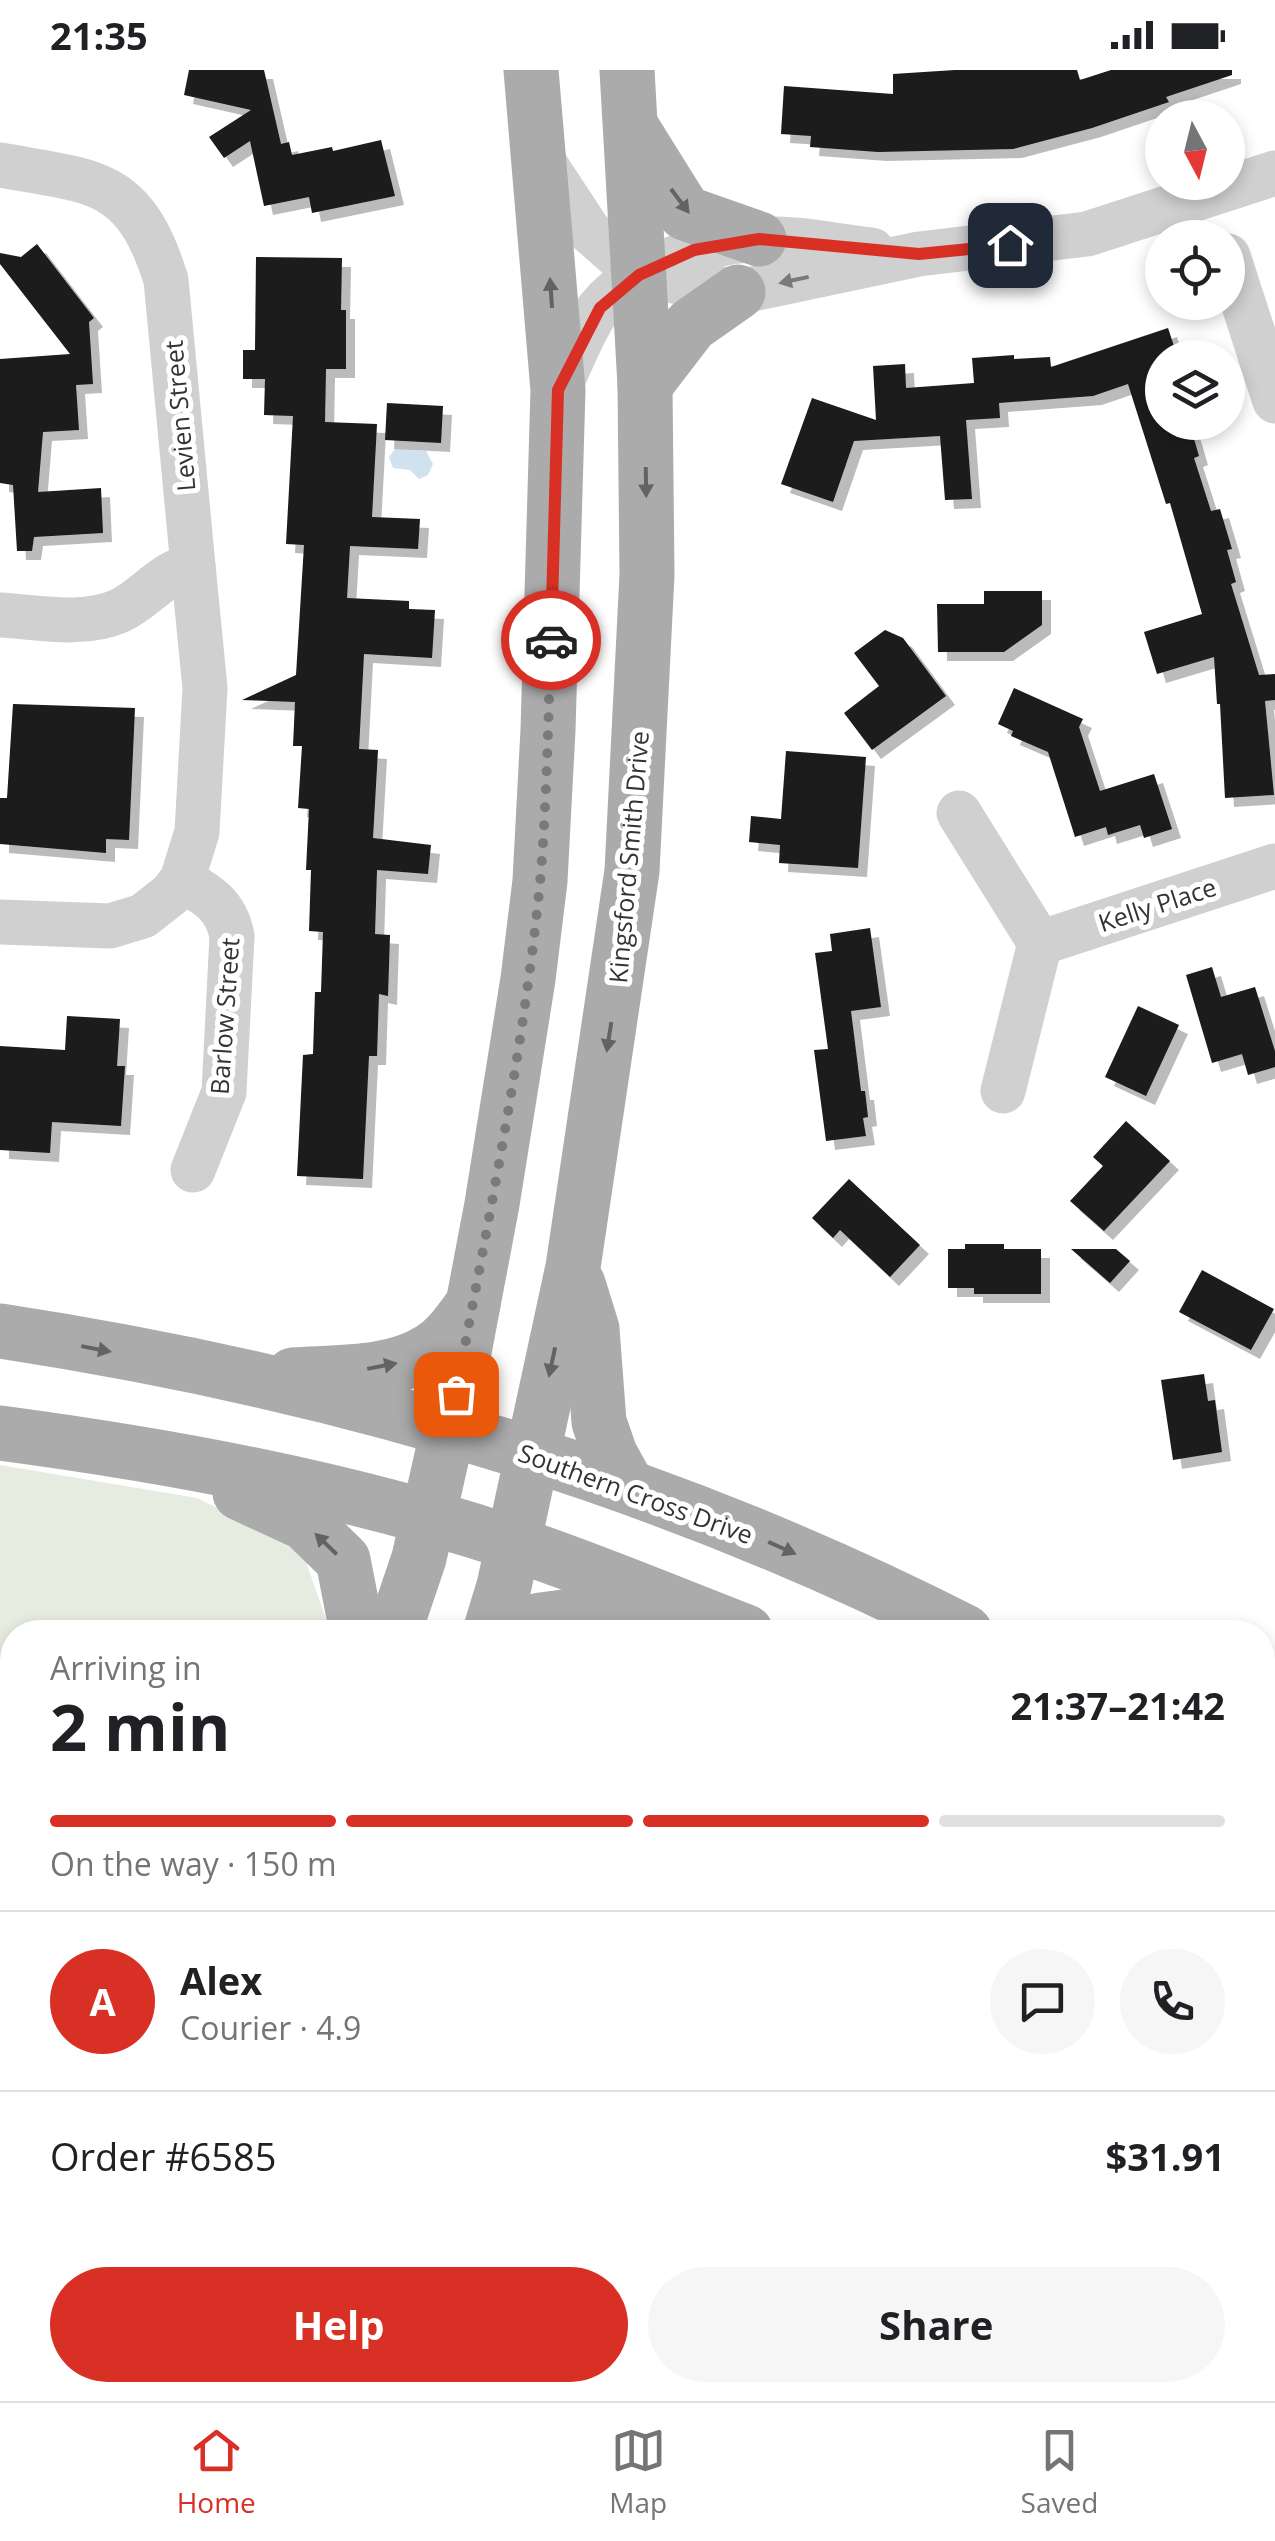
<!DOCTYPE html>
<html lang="en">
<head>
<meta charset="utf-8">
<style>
	body { margin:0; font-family:"Open Sans",sans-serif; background:#f6f6f6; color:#202124; height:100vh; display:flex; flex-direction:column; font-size:38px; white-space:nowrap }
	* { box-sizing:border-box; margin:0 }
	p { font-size:32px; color:#757577 }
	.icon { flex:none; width:55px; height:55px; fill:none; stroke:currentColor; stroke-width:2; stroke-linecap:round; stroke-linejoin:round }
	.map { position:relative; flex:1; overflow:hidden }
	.drawer { position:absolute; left:0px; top:1550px; width:1275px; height:782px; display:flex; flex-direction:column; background:#fff; border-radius:40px 40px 0 0; box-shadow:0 5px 15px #0003 }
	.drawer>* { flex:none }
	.needle { width:65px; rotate:173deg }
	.buttons { position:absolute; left:1145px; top:30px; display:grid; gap:20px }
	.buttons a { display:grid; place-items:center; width:100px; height:100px; border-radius:50%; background:#fff; box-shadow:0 5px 15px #0003; font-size:50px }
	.pin { position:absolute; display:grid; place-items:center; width:85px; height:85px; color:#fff; margin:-42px; border-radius:20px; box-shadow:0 5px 15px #0006 }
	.courier { position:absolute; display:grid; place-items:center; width:100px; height:100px; margin:-50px; border:8px solid #d93025; border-radius:50%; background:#fff; color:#222; box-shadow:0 2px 12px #0007 }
	.head em { font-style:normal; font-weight:700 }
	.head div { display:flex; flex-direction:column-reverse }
	.head { display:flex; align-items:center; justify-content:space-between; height:170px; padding:0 50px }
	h1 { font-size:65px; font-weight:700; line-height:75px }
	.bar { display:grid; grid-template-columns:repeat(4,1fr); gap:15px 10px; align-content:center; height:120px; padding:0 50px }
	.bar i { height:12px; border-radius:8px; background:#e0e0e0 }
	.bar .current { background:#d93025 }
	.bar p { grid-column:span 4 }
	.line { display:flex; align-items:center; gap:25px; padding:0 50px; border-top:2px solid #e0e0e0 }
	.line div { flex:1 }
	.round { display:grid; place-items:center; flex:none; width:105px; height:105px; border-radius:52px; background:#f6f6f6 }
	.cta { display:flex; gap:20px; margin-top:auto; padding:20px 50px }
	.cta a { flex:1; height:115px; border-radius:60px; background:#d93025; color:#fff; font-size:40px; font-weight:700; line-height:115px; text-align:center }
	.cta a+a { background:#f6f6f6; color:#202124 }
	.status { display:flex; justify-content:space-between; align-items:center; height:70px; padding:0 50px; background:#fff; direction:ltr }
	.status svg { height:28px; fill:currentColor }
	.menu { display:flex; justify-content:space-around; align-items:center; height:140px; border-top:2px solid #e0e0e0; background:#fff; font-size:28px; color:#757577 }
	.menu a { display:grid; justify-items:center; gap:5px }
	.menu .current { color:#d93025 }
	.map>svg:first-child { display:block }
</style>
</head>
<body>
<div class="status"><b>21:35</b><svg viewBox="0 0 49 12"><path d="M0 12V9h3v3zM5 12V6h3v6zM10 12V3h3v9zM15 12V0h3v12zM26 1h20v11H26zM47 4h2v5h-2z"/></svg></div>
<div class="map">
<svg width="1275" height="2331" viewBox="0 0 1275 2331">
	<defs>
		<filter id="shadow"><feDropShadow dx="9" dy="9" stdDeviation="0" flood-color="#0004"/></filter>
	</defs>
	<rect width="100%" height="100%" fill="#fff"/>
	<!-- green -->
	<g fill="#e6ecdf">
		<polygon points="0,1395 197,1428 302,1480 328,1555 327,1562 12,1562 12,1803 0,1772"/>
		<polygon points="1263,1948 1275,1956 1275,2207 1262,2206"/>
		<path d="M1262,2222C1275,2246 1275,2255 1263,2278Z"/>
		<polygon points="1263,2291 1267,2331 288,2331 293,2320 1262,2320"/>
	</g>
	<!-- water -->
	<polygon fill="#cfe2ee" points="395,379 426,381 433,394 428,405 419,409 410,400 393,398 389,387"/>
	<!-- building -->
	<g fill="#1a1a1a" filter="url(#shadow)">
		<polygon points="189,0 264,0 281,74 289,72 292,85 332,77 333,81 381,70 395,126 312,143 309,127 264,136 250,71 224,88 209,67 251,40 184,25"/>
		<polygon points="955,0 1077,0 1080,10 1111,0 1232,0 1232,5 1166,27 1169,32 1092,58 1013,79 878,82 810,77 811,66 781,64 784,16 893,24 893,4"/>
		<polygon points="37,174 94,248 89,252 93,314 76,315 79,360 43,362 38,422 101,418 103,463 34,467 32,481 17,481 13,415 0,413 0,289 70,284 0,194 0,183 21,187"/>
		<polygon points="256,187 342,188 341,240 346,240 346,299 326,299 325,352 377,354 372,447 420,449 418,479 350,476 347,528 409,531 409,539 435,540 432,588 364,584 359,679 378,680 373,768 431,775 428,804 377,800 375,864 390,865 388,926 379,924 377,986 369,986 363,1109 297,1106 303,985 313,984 315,922 321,922 323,862 309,861 311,800 306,800 309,739 298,738 302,676 293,676 295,632 242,630 296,605 304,475 286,474 293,346 264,345 265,309 243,309 243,280 255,280"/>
		<polygon points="1168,258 1178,288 1162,288 1162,352 1189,352 1199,386 1194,388 1211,441 1220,439 1232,479 1227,480 1236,512 1231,514 1259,605 1275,604 1275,630 1265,631 1274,725 1225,728 1220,634 1217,634 1214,587 1157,604 1144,562 1202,544 1170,433 1166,434 1128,314 1093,326 999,333 1000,348 966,350 972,429 945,430 940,366 854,371 833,432 781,414 812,328 876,350 873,296 905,294 906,318 974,313 972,288 1014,285 1014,289 1050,287 1051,297"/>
		<polygon points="387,333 443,336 441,373 385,370"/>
		<polygon points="984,521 1042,521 1042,555 1004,582 938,582 937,534 984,534"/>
		<polygon points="885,560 903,568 946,626 872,680 844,643 879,616 854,583"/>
		<polygon points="1014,618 1083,649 1079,657 1100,721 1154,704 1172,759 1144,768 1140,755 1108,765 1106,757 1075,767 1048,682 1011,666 1013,661 998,654"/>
		<polygon points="13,634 135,638 129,770 106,769 106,783 0,774 0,728 7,728"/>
		<polygon points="786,681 866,687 858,798 779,793 780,775 749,772 751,746 781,749"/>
		<polygon points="870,858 881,937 851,941 861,1021 865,1021 868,1047 863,1048 866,1066 826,1071 814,980 828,979 815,883 832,881 830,864"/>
		<polygon points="1212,897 1221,927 1255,917 1275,981 1275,997 1248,1005 1242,984 1212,993 1186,905"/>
		<polygon points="1138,936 1179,955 1146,1026 1105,1007"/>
		<polygon points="67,946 120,949 117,996 125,996 121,1056 52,1052 50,1083 0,1080 0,976 65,980"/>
		<polygon points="1126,1051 1170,1091 1104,1161 1070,1131 1103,1096 1093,1087"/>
		<polygon points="849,1109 920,1175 890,1207 840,1160 833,1168 812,1148"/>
		<polygon points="965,1174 1004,1174 1004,1179 1041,1179 1041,1224 974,1224 974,1218 948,1218 948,1179 965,1179"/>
		<polygon points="1071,1179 1116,1179 1130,1191 1110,1213"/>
		<polygon points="1202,1200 1274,1239 1251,1280 1179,1242"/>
		<polygon points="1204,1304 1208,1331 1215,1330 1222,1382 1173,1390 1161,1310"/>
	</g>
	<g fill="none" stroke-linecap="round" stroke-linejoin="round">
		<!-- minor -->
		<g stroke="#d0d0d0" stroke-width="45">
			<polyline points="539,85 589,161 639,205 738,222 919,184 1087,164 1275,103"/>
			<path d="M0,95C94,112 134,107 166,210L193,496C162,502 146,529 119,541C83,557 37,547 0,545"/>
			<polyline points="1228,186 1275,331"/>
			<path d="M558,320C570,296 583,259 599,238C632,197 707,172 758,169C794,167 835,176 872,180"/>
			<polyline points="959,743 1040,873 1003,1021"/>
			<path d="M182,810C208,825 226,835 232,866L224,1022L193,1100"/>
			<polyline points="0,852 110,856 143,846 171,824 182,810 197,762 205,618 193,496"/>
			<polyline points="1040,873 1275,796"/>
		</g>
		<!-- major -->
		<g stroke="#ababab" stroke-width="55">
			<polyline points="632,58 685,143 759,169"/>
			<polyline points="645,315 691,255 738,222"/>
			<polyline points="578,1214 592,1259 599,1352 610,1384 627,1415"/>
			<path d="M0,1261C335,1312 663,1408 965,1562"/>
			<path d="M293,1305C338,1302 392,1305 431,1280C449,1269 460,1251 473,1234"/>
			<path d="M0,1363C173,1386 345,1418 512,1473C591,1499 668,1532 746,1562"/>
			<polyline points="240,1423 305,1453 343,1490 357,1562"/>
			<polyline points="394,1562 419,1488 456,1324 492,1134 528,909 540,811 548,660 558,320 531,0"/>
			<polyline points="490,1562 504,1516 573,1197 632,801 647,505 645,315 627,0"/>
			<polyline points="492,1562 541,1550 663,1534"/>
			<polyline points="1262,1728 1275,1736"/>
			<polyline points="1262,1834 1275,1842"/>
			<polyline points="58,2331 64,2320"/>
			<polyline points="170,2331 176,2320"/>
		</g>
	</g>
	<!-- one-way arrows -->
	<defs><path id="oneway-solid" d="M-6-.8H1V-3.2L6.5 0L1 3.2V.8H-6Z" transform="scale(2.5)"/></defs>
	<g fill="#636363">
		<use href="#oneway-solid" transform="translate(680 131) rotate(53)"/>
		<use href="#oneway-solid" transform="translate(551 223) rotate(-94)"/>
		<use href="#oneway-solid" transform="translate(646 412) rotate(89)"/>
		<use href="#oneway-solid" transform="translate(609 967) rotate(99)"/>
		<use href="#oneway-solid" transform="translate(96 1279) rotate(11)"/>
		<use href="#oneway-solid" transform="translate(552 1292) rotate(102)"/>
		<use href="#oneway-solid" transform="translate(382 1296) rotate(-11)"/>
		<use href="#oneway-solid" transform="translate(326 1474) rotate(-136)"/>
		<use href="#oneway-solid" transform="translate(782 1478) rotate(24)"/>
	</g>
	<use fill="#7a7a7a" href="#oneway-solid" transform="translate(794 210) rotate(168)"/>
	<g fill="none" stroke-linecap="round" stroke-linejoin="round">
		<!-- done -->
		<path stroke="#7a7a7a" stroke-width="10" stroke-dasharray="0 18" d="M456,1324C487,1155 523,985 540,813C547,732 548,651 551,570"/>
		<!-- route -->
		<polyline stroke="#d93025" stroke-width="12" points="551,570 558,320 600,238 639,205 694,180 759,169 919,184 1010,175"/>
	</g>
	<g text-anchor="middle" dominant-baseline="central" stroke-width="10" stroke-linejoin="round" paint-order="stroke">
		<!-- street labels -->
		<g font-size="25" fill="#333" stroke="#fff">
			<text transform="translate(179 346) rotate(-95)">Levien Street</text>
			<text transform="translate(628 787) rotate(-85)">Kingsford Smith Drive</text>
			<text transform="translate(1157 834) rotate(-18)">Kelly Place</text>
			<text transform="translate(224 946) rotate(-86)">Barlow Street</text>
			<text transform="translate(636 1423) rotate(20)">Southern Cross Drive</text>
		</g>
	</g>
</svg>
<div class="buttons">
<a><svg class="needle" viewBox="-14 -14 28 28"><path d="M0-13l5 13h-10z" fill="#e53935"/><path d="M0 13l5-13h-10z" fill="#757577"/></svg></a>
<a><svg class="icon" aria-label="locate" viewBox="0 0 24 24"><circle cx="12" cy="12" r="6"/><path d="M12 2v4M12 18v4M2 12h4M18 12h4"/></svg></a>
<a><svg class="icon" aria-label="layers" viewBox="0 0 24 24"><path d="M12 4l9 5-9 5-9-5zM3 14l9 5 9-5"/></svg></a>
</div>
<div class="pin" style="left:456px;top:1324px;background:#ea580c"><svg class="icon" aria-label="bag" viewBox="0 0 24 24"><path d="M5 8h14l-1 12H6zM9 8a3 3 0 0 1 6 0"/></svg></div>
<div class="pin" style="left:1010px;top:175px;background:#1f2937"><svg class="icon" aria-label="home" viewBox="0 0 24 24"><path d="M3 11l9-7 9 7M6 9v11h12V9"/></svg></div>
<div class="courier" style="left:551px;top:570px"><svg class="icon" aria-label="car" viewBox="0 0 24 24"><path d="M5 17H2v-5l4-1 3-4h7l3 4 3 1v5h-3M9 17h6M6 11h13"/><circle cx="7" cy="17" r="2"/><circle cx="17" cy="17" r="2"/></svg></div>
<section class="drawer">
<div class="head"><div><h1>2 min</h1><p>Arriving in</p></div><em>21:37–21:42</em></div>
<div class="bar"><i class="current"></i><i class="current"></i><i class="current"></i><i></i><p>On the way · 150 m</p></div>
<div class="line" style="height:180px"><b class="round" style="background:#d93025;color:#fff">A</b><div><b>Alex</b><p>Courier · 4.9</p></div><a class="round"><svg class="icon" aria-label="chat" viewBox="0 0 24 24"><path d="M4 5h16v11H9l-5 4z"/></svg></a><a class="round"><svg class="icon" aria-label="phone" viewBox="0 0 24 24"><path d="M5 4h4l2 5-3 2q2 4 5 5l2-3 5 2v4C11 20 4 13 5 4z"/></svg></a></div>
<div class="line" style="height:130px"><div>Order #6585</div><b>$31.91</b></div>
<div class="cta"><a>Help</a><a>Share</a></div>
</section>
</div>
<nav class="menu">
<a class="current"><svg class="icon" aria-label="home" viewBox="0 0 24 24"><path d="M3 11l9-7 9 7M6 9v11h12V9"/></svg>Home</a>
<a><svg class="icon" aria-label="map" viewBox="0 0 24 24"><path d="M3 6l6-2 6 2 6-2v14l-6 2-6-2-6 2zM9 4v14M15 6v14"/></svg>Map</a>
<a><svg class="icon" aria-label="saved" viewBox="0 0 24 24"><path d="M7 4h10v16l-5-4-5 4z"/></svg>Saved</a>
</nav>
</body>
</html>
